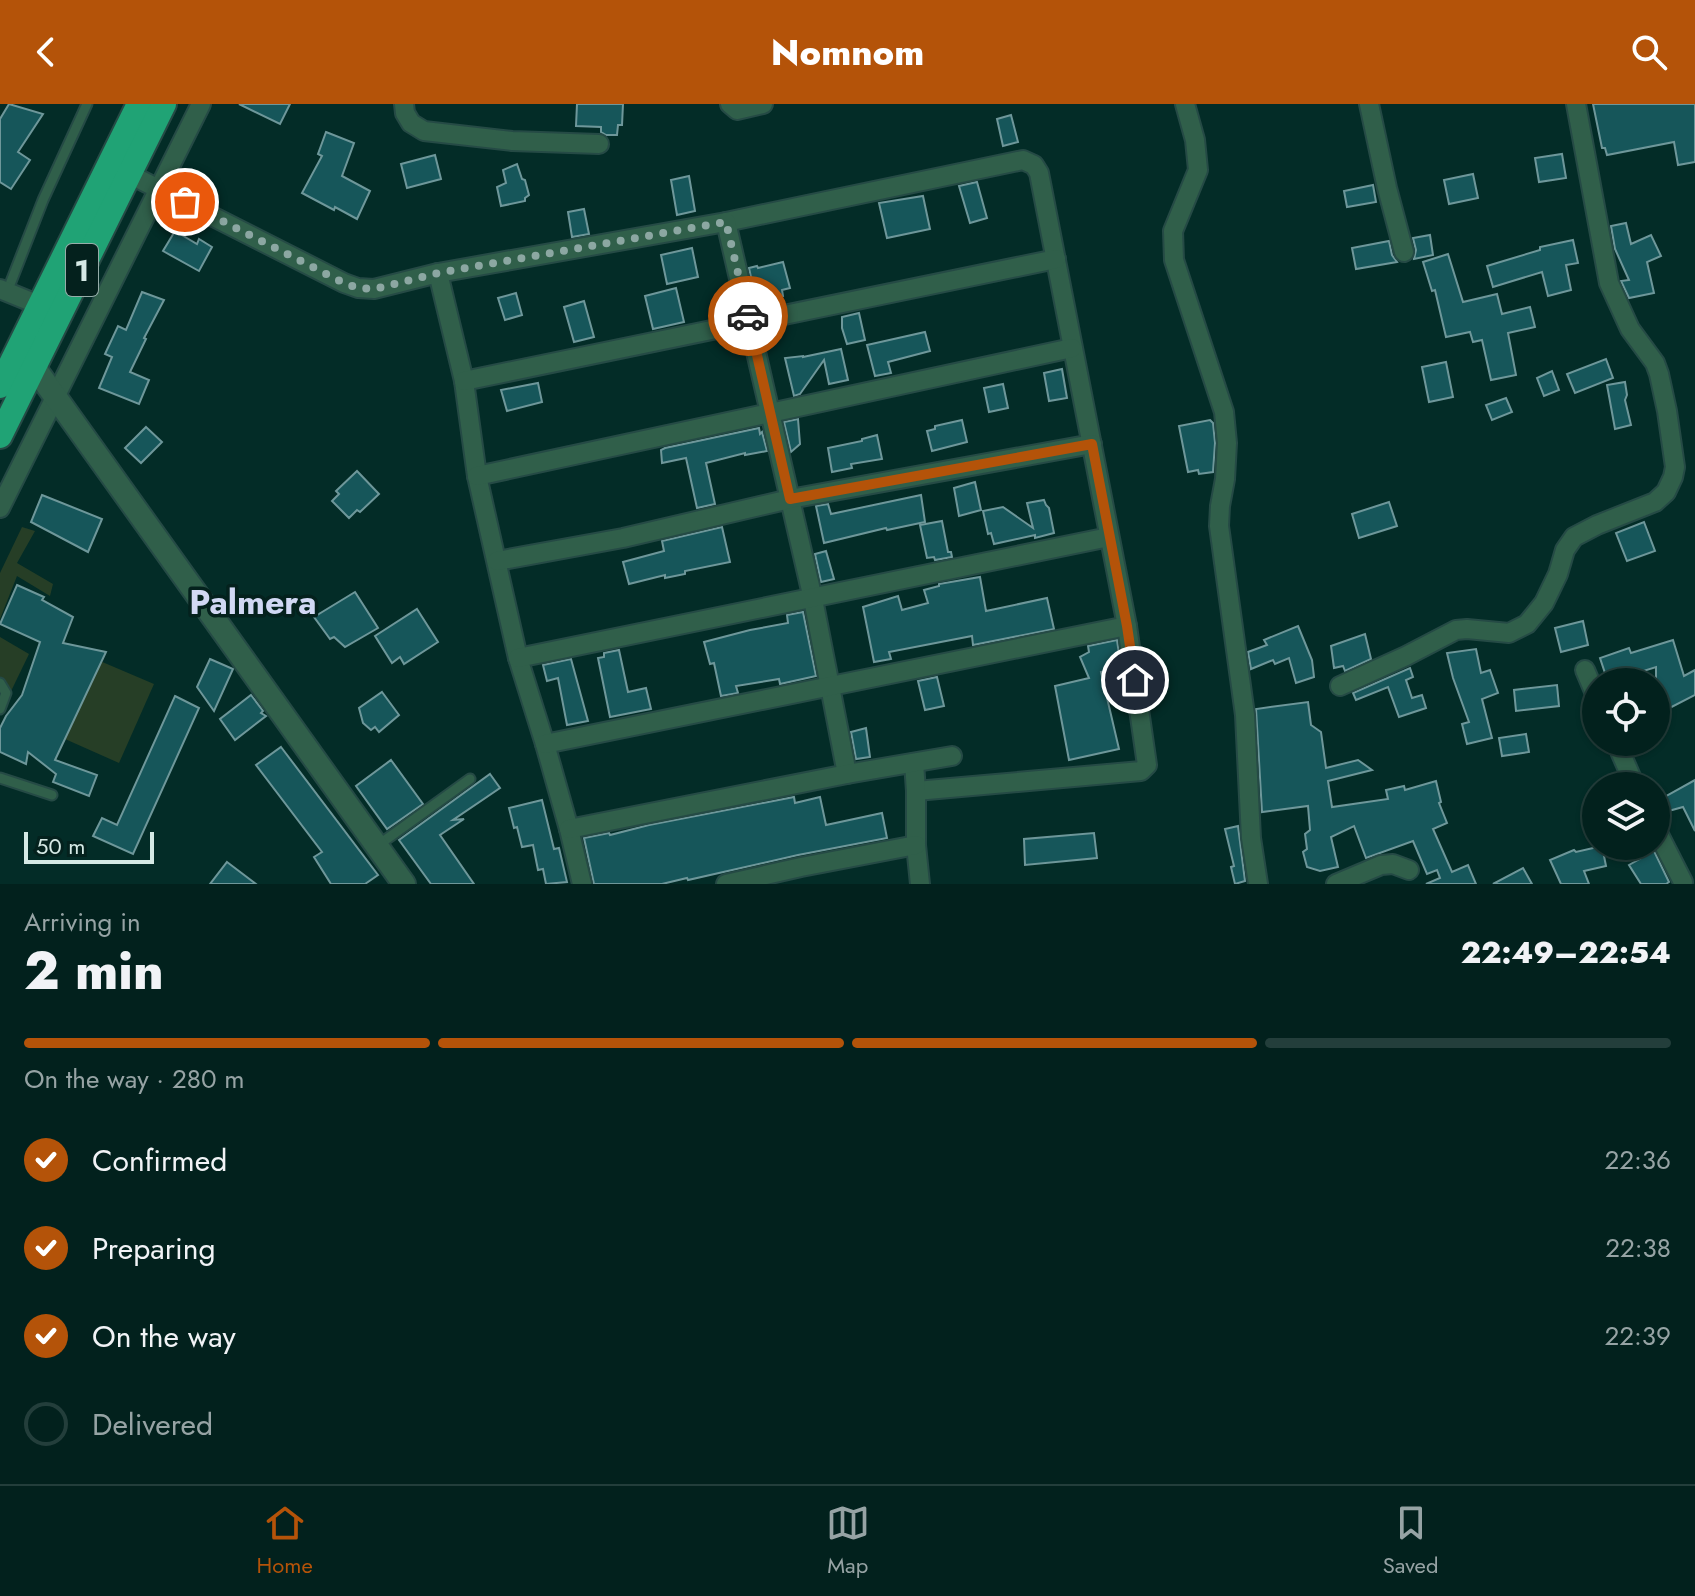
<!DOCTYPE html>
<html lang="en">
<head>
<meta charset="utf-8">
<style>
	body { margin:0; font-family:Jost,sans-serif; background:#0c2926; color:#f1f3f6; height:100vh; display:flex; flex-direction:column; font-size:30px; white-space:nowrap }
	* { box-sizing:border-box; margin:0 }
	p { font-size:26px; color:#96a3a4 }
	.icon { flex:none; width:44px; height:44px; fill:none; stroke:currentColor; stroke-width:2; stroke-linecap:round; stroke-linejoin:round }
	.map { position:relative; height:780px; overflow:hidden }
	.side { display:flex; flex-direction:column; background:#02211d; flex:1 }
	.side>* { flex:none }
	.fabs { position:absolute; left:1582px; top:564px; display:grid; gap:16px }
	.fabs a { display:grid; place-items:center; width:88px; height:88px; border-radius:50%; background:#02211d; box-shadow:0 2px 6px #0004,0 0 0 2px #233e3b; font-size:40px }
	.scale { position:absolute; left:24px; bottom:20px; width:130px; box-sizing:border-box; padding-left:8px; border:4px solid #d5e9e5; border-top:0; font-size:22px; line-height:28px; white-space:nowrap; color:#d5e9e5; -webkit-text-stroke:6px #04211d; paint-order:stroke }
	.pin { position:absolute; display:grid; place-items:center; width:68px; height:68px; color:#fff; margin:-34px; border:4px solid #fff; border-radius:50%; box-shadow:0 2px 8px #0007 }
	.courier { position:absolute; display:grid; place-items:center; width:80px; height:80px; margin:-40px; border:6px solid #b45309; border-radius:50%; background:#fff; color:#222; box-shadow:0 2px 10px #0007 }
	.headline em { font-style:normal; font-weight:800 }
	.headline div { display:flex; flex-direction:column-reverse }
	.headline { display:flex; align-items:center; justify-content:space-between; height:136px; padding:0 24px }
	h1 { font-size:52px; font-weight:800; line-height:60px }
	.bar { display:grid; grid-template-columns:repeat(4,1fr); gap:12px 8px; align-content:center; height:96px; padding:0 24px }
	.bar i { height:10px; border-radius:6px; background:#233e3b }
	.bar .on { background:#b45309 }
	.bar p { grid-column:span 4 }
	ol { padding:0 24px; list-style:none }
	li { display:flex; align-items:center; gap:24px; height:88px }
	li p { margin-inline-start:auto }
	li .icon { padding:8px; border-radius:50%; background:#b45309; color:#fff; stroke-width:4 }
	li:last-child { color:#96a3a4 }
	li i { width:44px; height:44px; border:4px solid #233e3b; border-radius:50% }
	header { display:flex; justify-content:space-between; align-items:center; height:104px; padding:0 24px; background:#b45309; color:#fff; font-size:36px; font-weight:800 }
	.menu { display:flex; justify-content:space-around; align-items:center; height:112px; border-top:2px solid #233e3b; background:#02211d; font-size:22px; color:#96a3a4 }
	.menu a { display:grid; justify-items:center; gap:4px }
	.menu .on { color:#b45309 }
	.map>svg:first-child { display:block }
</style>
</head>
<body>
<header><svg class="icon" aria-label="back" viewBox="0 0 24 24"><path d="M15 5l-7 7 7 7"/></svg>Nomnom<svg class="icon" aria-label="search" viewBox="0 0 24 24"><circle cx="10" cy="10" r="6"/><path d="M15 15l6 6"/></svg></header>
<div class="map">
<svg width="1695" height="780" viewBox="0 0 1695 780">
	<rect width="100%" height="100%" fill="#032c27"/>
	<!-- green -->
	<g fill="#263e26">
		<polygon points="22,423 35,427 17,459 53,480 50,492 17,472 0,515 0,469"/>
		<polygon points="0,533 29,550 0,610"/>
		<polygon points="100,557 154,580 119,659 65,635"/>
	</g>
	<!-- building -->
	<g fill="#16565a" stroke="#6e979a" stroke-width="2">
		<polygon points="9,0 43,10 18,48 30,56 11,85 0,78 0,15"/>
		<polygon points="239,0 290,0 280,20"/>
		<polygon points="577,0 623,0 622,21 618,21 617,31 606,31 601,28 601,23 576,22"/>
		<polygon points="1593,0 1695,0 1695,58 1678,61 1674,38 1607,51 1605,44 1602,44"/>
		<polygon points="1011,11 1018,38 1003,42 997,15"/>
		<polygon points="326,28 354,39 342,72 370,87 357,115 335,103 334,106 302,89 322,52 318,50"/>
		<polygon points="1562,50 1566,74 1539,78 1535,54"/>
		<polygon points="435,51 441,75 407,84 401,60"/>
		<polygon points="517,60 522,75 525,76 529,91 525,94 525,97 501,102 497,83 506,79 503,66"/>
		<polygon points="1473,70 1478,94 1449,100 1444,76"/>
		<polygon points="689,72 695,107 677,111 671,76"/>
		<polygon points="977,78 987,114 970,119 959,82"/>
		<polygon points="1373,81 1376,98 1347,103 1344,87"/>
		<polygon points="923,92 930,125 887,134 879,99"/>
		<polygon points="584,105 589,130 572,133 568,108"/>
		<polygon points="1626,119 1631,140 1651,131 1661,152 1647,158 1654,189 1629,194 1621,177 1629,176 1615,145 1611,122"/>
		<polygon points="175,127 197,140 199,135 212,143 199,167 163,147"/>
		<polygon points="1430,131 1433,151 1414,155 1416,146 1413,134"/>
		<polygon points="1573,136 1578,159 1566,161 1571,186 1548,192 1542,168 1493,183 1487,162 1540,146 1540,143"/>
		<polygon points="1389,137 1392,151 1397,158 1356,165 1352,144"/>
		<polygon points="692,144 698,173 667,180 661,151"/>
		<polygon points="1448,150 1463,198 1497,190 1502,210 1530,203 1535,223 1508,229 1516,271 1491,276 1482,236 1473,238 1470,228 1446,233 1435,186 1432,187 1423,158"/>
		<polygon points="783,158 790,184 782,186 783,192 760,200 757,191 755,191 749,164 757,162 758,164"/>
		<polygon points="676,184 684,218 653,225 645,192"/>
		<polygon points="142,188 164,196 144,234 146,235 130,268 149,276 139,300 99,284 112,253 105,250 118,222 126,226"/>
		<polygon points="516,189 522,211 505,216 498,194"/>
		<polygon points="584,197 594,233 574,238 564,203"/>
		<polygon points="859,209 865,236 847,240 842,224 842,213"/>
		<polygon points="925,228 930,247 888,258 891,269 875,272 867,241"/>
		<polygon points="841,245 848,276 829,280 824,256 800,290 794,292 785,254 803,252 803,253"/>
		<polygon points="1606,255 1613,274 1575,289 1567,270"/>
		<polygon points="1446,258 1453,293 1429,298 1422,263"/>
		<polygon points="1062,265 1067,294 1049,297 1044,269"/>
		<polygon points="1552,267 1559,286 1544,292 1537,274"/>
		<polygon points="1625,278 1627,291 1625,296 1631,321 1615,325 1607,281"/>
		<polygon points="538,279 542,298 507,307 501,286"/>
		<polygon points="1003,280 1008,304 989,308 984,284"/>
		<polygon points="1506,294 1512,308 1492,316 1486,301"/>
		<polygon points="798,315 800,340 791,348 784,318"/>
		<polygon points="962,316 967,338 932,347 927,327 935,325 935,322"/>
		<polygon points="1210,316 1213,319 1215,339 1213,368 1199,370 1198,366 1188,368 1179,322"/>
		<polygon points="146,323 162,338 141,359 125,344"/>
		<polygon points="759,324 760,330 762,328 767,347 745,351 745,349 706,359 715,400 697,404 686,354 662,359 661,346 665,344"/>
		<polygon points="877,331 882,355 851,360 852,364 832,368 828,344 862,337 862,335"/>
		<polygon points="357,367 379,390 360,408 357,406 349,414 332,397 339,390 336,387"/>
		<polygon points="975,378 981,406 959,412 954,384"/>
		<polygon points="42,391 102,415 88,448 31,418"/>
		<polygon points="921,391 925,418 887,426 886,424 824,439 816,402 828,400 831,410"/>
		<polygon points="1044,396 1046,401 1049,404 1054,429 1035,434 1035,431 994,440 991,429 988,430 983,407 1003,403 1033,424 1027,399"/>
		<polygon points="1389,398 1397,422 1359,434 1352,410"/>
		<polygon points="942,417 948,448 951,448 952,453 935,456 934,453 927,454 920,421"/>
		<polygon points="1644,418 1655,447 1627,457 1616,429"/>
		<polygon points="722,423 730,458 685,467 685,470 665,474 665,471 629,480 623,458 664,447 662,437"/>
		<polygon points="826,447 834,475 821,478 815,450"/>
		<polygon points="980,473 986,507 1047,494 1054,525 973,541 972,532 889,548 891,555 874,558 863,503 898,492 902,506 928,499 924,486 939,482 939,480"/>
		<polygon points="17,481 44,493 42,496 73,513 63,539 106,548 55,656 97,671 89,692 53,678 56,670 28,648 26,660 0,648 0,624 6,612 22,591 40,538 0,520"/>
		<polygon points="355,488 378,524 345,543 334,533 330,535 314,513"/>
		<polygon points="417,505 438,538 404,560 400,553 392,559 375,532"/>
		<polygon points="803,508 816,572 780,580 779,575 736,582 738,589 721,592 714,559 710,560 704,538 750,526 788,519 787,511"/>
		<polygon points="1583,517 1588,541 1561,548 1555,524"/>
		<polygon points="1298,522 1312,556 1314,573 1296,579 1289,554 1275,560 1273,556 1251,565 1248,548 1267,541 1264,536"/>
		<polygon points="1365,530 1371,555 1345,567 1343,562 1334,564 1331,542"/>
		<polygon points="1117,536 1121,564 1101,568 1119,645 1069,656 1055,582 1089,574 1080,553 1089,548 1088,542"/>
		<polygon points="1673,536 1684,572 1695,566 1695,591 1656,611 1656,563 1608,578 1600,554 1629,544 1631,549"/>
		<polygon points="1476,545 1481,569 1490,566 1498,589 1482,595 1492,634 1467,640 1462,620 1469,618 1453,574 1447,549"/>
		<polygon points="619,546 628,588 646,584 651,605 610,613 598,554 604,553 604,549"/>
		<polygon points="210,555 233,565 214,607 197,583"/>
		<polygon points="571,555 588,617 567,621 558,574 547,577 543,561"/>
		<polygon points="1410,564 1413,573 1406,576 1412,594 1422,591 1426,604 1399,613 1388,583 1356,596 1353,589"/>
		<polygon points="937,573 944,602 925,606 918,577"/>
		<polygon points="1557,581 1559,602 1516,607 1514,586"/>
		<polygon points="382,588 399,611 379,628 375,623 371,626 363,619 359,604"/>
		<polygon points="251,591 263,607 261,609 266,612 235,636 220,615"/>
		<polygon points="175,592 199,604 133,750 93,732 102,714 117,721"/>
		<polygon points="1308,598 1311,621 1321,628 1326,664 1358,656 1372,666 1328,677 1332,703 1388,695 1386,686 1404,682 1405,686 1436,677 1441,698 1439,699 1447,719 1433,725 1452,768 1468,761 1476,780 1426,780 1440,774 1437,766 1427,770 1413,737 1366,754 1354,722 1331,733 1338,763 1320,767 1307,763 1303,748 1307,745 1305,730 1310,726 1308,702 1262,708 1256,605"/>
		<polygon points="866,624 870,653 856,655 851,628"/>
		<polygon points="1526,630 1529,648 1502,652 1499,634"/>
		<polygon points="281,643 378,771 365,780 331,780 314,753 322,748 256,661"/>
		<polygon points="391,656 423,700 387,725 356,682"/>
		<polygon points="490,670 500,684 453,716 464,715 440,731 474,780 431,780 399,736"/>
		<polygon points="1695,676 1695,727 1683,703 1665,708 1661,695"/>
		<polygon points="794,693 795,699 820,693 826,721 882,709 887,734 798,751 688,776 687,774 662,780 594,780 584,734 609,729 610,731 649,721"/>
		<polygon points="542,696 554,745 559,744 567,778 546,780 543,765 538,766 533,741 522,743 517,723 514,724 509,704"/>
		<polygon points="1238,722 1245,777 1235,780 1231,763 1234,762 1225,725"/>
		<polygon points="1094,729 1097,754 1025,761 1024,735"/>
		<polygon points="1602,742 1606,762 1584,767 1589,780 1561,780 1550,756 1574,746 1576,748"/>
		<polygon points="1654,747 1669,778 1666,780 1641,780 1629,761"/>
		<polygon points="227,758 256,780 210,780"/>
		<polygon points="1523,764 1532,780 1493,780"/>
	</g>
	<g fill="none" stroke-linecap="round" stroke-linejoin="round">
		<!-- service casing -->
		<g stroke="#254a45" stroke-width="13">
			<g id="service">
				<polyline points="7,188 43,96 87,0"/>
				<polyline points="0,579 6,589 0,605"/>
				<polyline points="0,674 52,691"/>
				<polyline points="377,742 470,675"/>
			</g>
		</g>
		<!-- minor casing -->
		<g stroke="#254a45" stroke-width="22">
			<g id="minor">
				<polyline points="404,0 405,9 411,19 424,27 512,37 599,40"/>
				<polyline points="730,0 737,6 763,0"/>
				<polyline points="1185,0 1195,36 1198,66 1173,127 1174,156 1224,308 1227,339 1225,375 1220,402 1219,422 1245,611 1251,734 1258,780"/>
				<polyline points="1369,0 1387,84 1404,148"/>
				<polyline points="129,70 344,179 358,184 374,185 438,169 726,118 1023,56 1034,61 1039,69 1127,522 1147,661 1141,667 916,687"/>
				<polyline points="726,118 813,495 847,670"/>
				<polyline points="438,169 464,277 477,372 518,554 545,640 569,725 582,780"/>
				<polyline points="0,185 39,201"/>
				<polyline points="464,277 1056,155"/>
				<polyline points="477,372 1072,244"/>
				<polyline points="0,404 201,0"/>
				<polyline points="497,457 623,434 790,395 1092,340"/>
				<polyline points="518,554 1109,433"/>
				<polyline points="1585,566 1596,592"/>
				<polyline points="1340,582 1406,552 1456,526 1467,525 1509,529 1527,520 1544,499 1558,470 1565,446 1574,433 1597,421 1655,398 1666,388 1673,373 1675,363 1667,307 1659,270 1655,259 1630,225 1609,179 1576,0"/>
				<polyline points="1616,638 1635,682"/>
				<polyline points="545,640 1127,522"/>
				<polyline points="914,659 916,687 916,741 920,780"/>
				<polyline points="569,725 847,670 952,652"/>
				<polyline points="1656,725 1683,778"/>
				<polyline points="726,780 801,763 916,741"/>
				<polyline points="1336,780 1381,761 1393,760 1409,766"/>
			</g>
		</g>
		<!-- tertiary casing -->
		<g stroke="#254a45" stroke-width="26">
			<polyline id="tertiary" points="20,257 34,263 404,780"/>
		</g>
		<!-- trunk casing -->
		<g stroke="#254a45" stroke-width="28">
			<g id="trunk">
				<polyline points="0,282 139,0"/>
				<polyline points="0,332 164,0"/>
			</g>
		</g>
		<!-- service -->
		<use href="#service" stroke="#305f4a" stroke-width="9"/>
		<!-- minor -->
		<use href="#minor" stroke="#305f4a" stroke-width="18"/>
		<!-- tertiary -->
		<use href="#tertiary" stroke="#305f4a" stroke-width="22"/>
		<!-- trunk -->
		<use href="#trunk" stroke="#20a375" stroke-width="24"/>
	</g>
	<g fill="none" stroke-linecap="round" stroke-linejoin="round">
		<!-- done -->
		<polyline stroke="#8ca7a2" stroke-width="8" stroke-dasharray="0 14.4" points="185,98 344,179 358,184 374,185 438,169 726,118 748,212"/>
		<!-- route -->
		<polyline stroke="#b45309" stroke-width="10" points="748,212 790,395 1092,340 1127,522 1135,576"/>
	</g>
	<g text-anchor="middle" dominant-baseline="central" stroke-width="7" stroke-linejoin="round" paint-order="stroke">
		<!-- shield labels -->
		<rect fill="#04211d" stroke="#96ada9" stroke-width="2" x="66" y="140" width="32" height="52" rx="6"/>
		<g font-size="30" font-weight="bold" fill="#d5e9e5">
			<text x="82" y="166">1</text>
		</g>
		<!-- neighbourhood labels -->
		<g font-size="34" font-weight="bold" fill="#d1d8f4" stroke="#04211d">
			<text x="253" y="498">Palmera</text>
		</g>
	</g>
</svg>
<div class="fabs">
<a><svg class="icon" aria-label="locate" viewBox="0 0 24 24"><circle cx="12" cy="12" r="6"/><path d="M12 2v4M12 18v4M2 12h4M18 12h4"/></svg></a>
<a><svg class="icon" aria-label="layers" viewBox="0 0 24 24"><path d="M12 4l9 5-9 5-9-5zM3 14l9 5 9-5"/></svg></a>
</div>
<div class="scale">50 m</div>
<div class="pin" style="left:185px;top:98px;background:#ea580c"><svg class="icon" aria-label="bag" viewBox="0 0 24 24"><path d="M5 8h14l-1 12H6zM9 8a3 3 0 0 1 6 0"/></svg></div>
<div class="pin" style="left:1135px;top:576px;background:#1f2937"><svg class="icon" aria-label="home" viewBox="0 0 24 24"><path d="M3 11l9-7 9 7M6 9v11h12V9"/></svg></div>
<div class="courier" style="left:748px;top:212px"><svg class="icon" aria-label="car" viewBox="0 0 24 24"><path d="M5 17H2v-5l4-1 3-4h7l3 4 3 1v5h-3M9 17h6M6 11h13"/><circle cx="7" cy="17" r="2"/><circle cx="17" cy="17" r="2"/></svg></div>
</div>
<section class="side">
<div class="headline"><div><h1>2 min</h1><p>Arriving in</p></div><em>22:49–22:54</em></div>
<div class="bar"><i class="on"></i><i class="on"></i><i class="on"></i><i></i><p>On the way · 280 m</p></div>
<ol>
<li><svg class="icon" aria-label="check" viewBox="0 0 24 24"><path d="M5 12l5 5 9-10"/></svg>Confirmed<p>22:36</p></li>
<li><svg class="icon" aria-label="check" viewBox="0 0 24 24"><path d="M5 12l5 5 9-10"/></svg>Preparing<p>22:38</p></li>
<li><svg class="icon" aria-label="check" viewBox="0 0 24 24"><path d="M5 12l5 5 9-10"/></svg>On the way<p>22:39</p></li>
<li><i></i>Delivered</li>
</ol>
</section>
<nav class="menu">
<a class="on"><svg class="icon" aria-label="home" viewBox="0 0 24 24"><path d="M3 11l9-7 9 7M6 9v11h12V9"/></svg>Home</a>
<a><svg class="icon" aria-label="map" viewBox="0 0 24 24"><path d="M3 6l6-2 6 2 6-2v14l-6 2-6-2-6 2zM9 4v14M15 6v14"/></svg>Map</a>
<a><svg class="icon" aria-label="saved" viewBox="0 0 24 24"><path d="M7 4h10v16l-5-4-5 4z"/></svg>Saved</a>
</nav>
</body>
</html>
